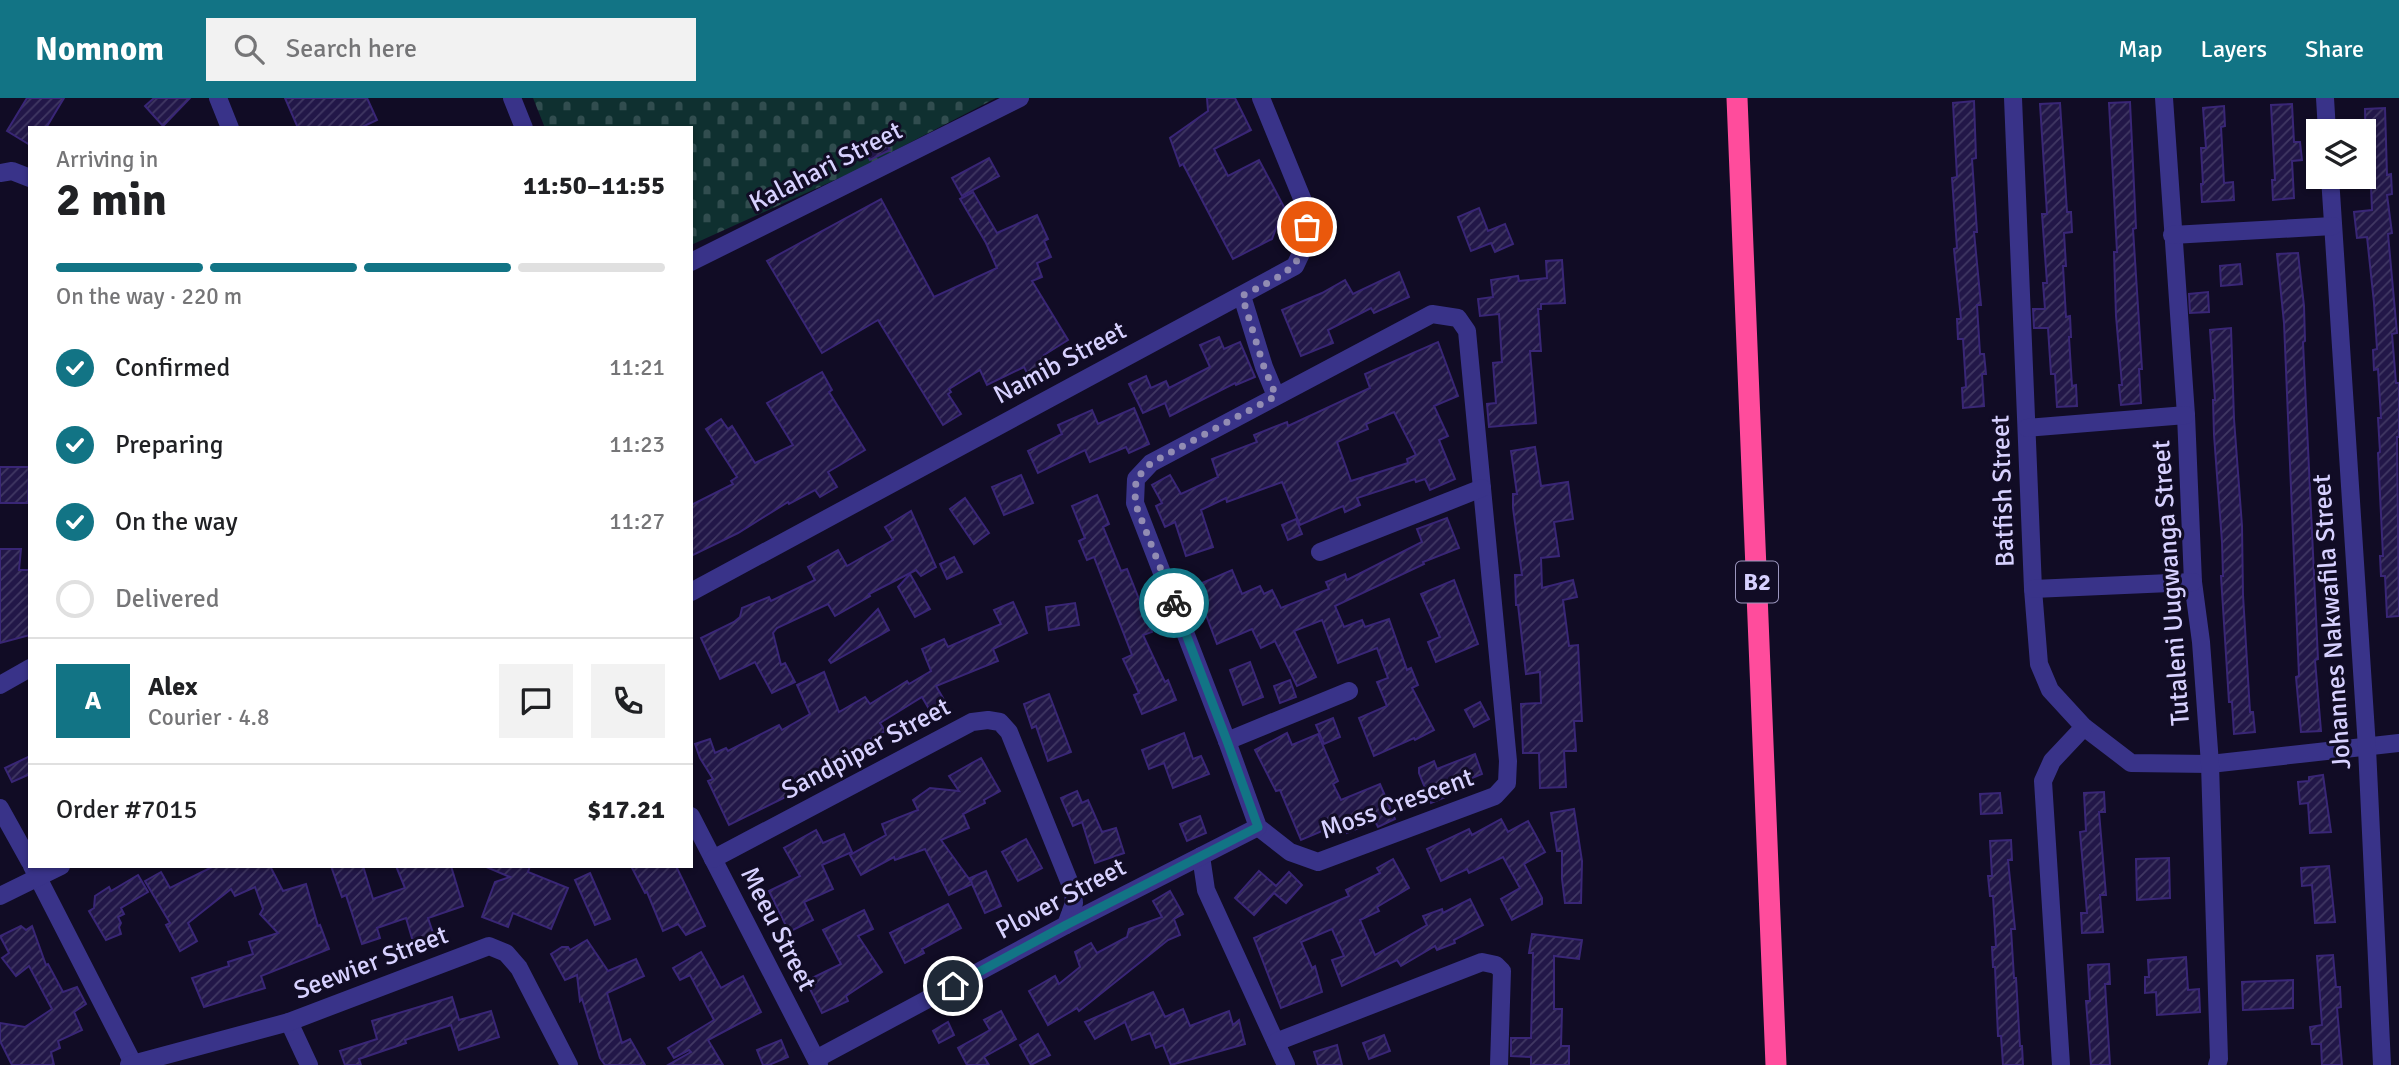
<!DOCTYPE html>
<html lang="en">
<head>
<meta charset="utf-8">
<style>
	body { margin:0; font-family:Signika,sans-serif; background:#f2f2f2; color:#202124; height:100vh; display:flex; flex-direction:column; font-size:26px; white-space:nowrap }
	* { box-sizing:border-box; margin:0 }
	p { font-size:23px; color:#757577 }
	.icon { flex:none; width:38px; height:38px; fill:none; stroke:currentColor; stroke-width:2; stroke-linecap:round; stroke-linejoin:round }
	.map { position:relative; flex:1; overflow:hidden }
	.drawer { position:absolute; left:28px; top:28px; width:665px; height:742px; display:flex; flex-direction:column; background:#fff; border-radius:0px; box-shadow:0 2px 5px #0004 }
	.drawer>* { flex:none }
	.buttons { position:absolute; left:2306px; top:21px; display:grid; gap:14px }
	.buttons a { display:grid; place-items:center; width:70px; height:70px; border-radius:0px; background:#fff; box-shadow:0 2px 5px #0004; font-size:35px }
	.pin { position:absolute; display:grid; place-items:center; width:60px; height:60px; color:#fff; margin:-30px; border:4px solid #fff; border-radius:50%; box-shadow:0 2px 7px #0007 }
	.courier { position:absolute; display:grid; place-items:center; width:70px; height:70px; margin:-35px; border:5px solid #127485; border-radius:50%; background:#fff; color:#222; box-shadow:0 2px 9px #0007 }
	.summary em { font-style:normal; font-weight:700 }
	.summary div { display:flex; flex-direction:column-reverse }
	.summary { display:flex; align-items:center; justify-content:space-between; height:119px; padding:0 28px }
	h1 { font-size:46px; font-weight:700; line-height:52px }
	.bar { display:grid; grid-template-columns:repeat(4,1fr); gap:10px 7px; align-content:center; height:84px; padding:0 28px }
	.bar i { height:9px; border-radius:5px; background:#e0e0e0 }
	.bar .selected { background:#127485 }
	.bar p { grid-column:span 4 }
	.line { display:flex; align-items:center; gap:18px; padding:0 28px; border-top:2px solid #e0e0e0 }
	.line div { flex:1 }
	.round { display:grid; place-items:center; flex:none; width:74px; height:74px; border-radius:0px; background:#f2f2f2 }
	ol { padding:0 28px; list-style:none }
	li { display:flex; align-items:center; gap:21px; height:77px }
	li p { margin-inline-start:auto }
	li .icon { padding:7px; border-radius:50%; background:#127485; color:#fff; stroke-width:4 }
	li:last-child { color:#757577 }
	li i { width:38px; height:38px; border:4px solid #e0e0e0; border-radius:50% }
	header { display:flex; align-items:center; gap:42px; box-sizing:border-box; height:98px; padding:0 35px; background:#127485; color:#fff }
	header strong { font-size:33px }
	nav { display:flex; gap:38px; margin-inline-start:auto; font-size:24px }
	.search { width:490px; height:63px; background:#f2f2f2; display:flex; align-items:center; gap:18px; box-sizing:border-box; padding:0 24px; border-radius:0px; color:#757577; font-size:26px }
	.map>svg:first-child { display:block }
</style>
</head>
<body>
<header>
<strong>Nomnom</strong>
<div class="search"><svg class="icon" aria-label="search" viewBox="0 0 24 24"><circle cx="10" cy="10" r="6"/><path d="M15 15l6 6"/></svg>Search here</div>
<nav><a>Map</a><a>Layers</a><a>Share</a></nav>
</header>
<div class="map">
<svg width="2399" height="967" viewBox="0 0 2399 967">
	<defs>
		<pattern id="cemetery-stones" width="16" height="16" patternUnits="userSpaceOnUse" patternTransform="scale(1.75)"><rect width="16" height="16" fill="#0f3030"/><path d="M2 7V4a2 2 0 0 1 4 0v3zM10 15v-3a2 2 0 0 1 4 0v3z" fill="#314d4f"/></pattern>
		<pattern id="building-hatch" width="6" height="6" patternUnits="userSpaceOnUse" patternTransform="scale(1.75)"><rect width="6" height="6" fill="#221748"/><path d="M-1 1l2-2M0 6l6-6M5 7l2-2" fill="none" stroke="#413863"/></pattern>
	</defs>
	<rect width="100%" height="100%" fill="#110c25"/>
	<!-- cemetery -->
	<polygon fill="url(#cemetery-stones)" points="533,0 996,0 857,72 691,147 691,30 545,30"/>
	<!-- building -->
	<g fill="url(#building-hatch)" stroke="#392676" stroke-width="2" fill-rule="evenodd">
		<polygon points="27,0 64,0 46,30 30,30 30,47 7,33"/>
		<polygon points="154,0 190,0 163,28 145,8"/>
		<polygon points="285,0 367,0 377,22 360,30 298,30"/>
		<polygon points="1207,0 1235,0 1251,32 1214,51 1228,78 1259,62 1284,109 1272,141 1233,161 1183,66 1180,68 1170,40 1208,13"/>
		<polygon points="1974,3 1976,60 1972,61 1977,134 1974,134 1981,207 1977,207 1980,256 1984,256 1986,276 1982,276 1984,308 1963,310 1962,290 1966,289 1963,241 1958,241 1957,221 1961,221 1954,151 1957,150 1952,80 1957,79 1953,5"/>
		<polygon points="2130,4 2136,130 2133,131 2142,271 2139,271 2141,305 2121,307 2119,287 2122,287 2116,218 2114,154 2117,154 2109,5"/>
		<polygon points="2060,5 2067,114 2071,114 2072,134 2064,135 2066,168 2063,168 2066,219 2070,218 2071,239 2069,239 2072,288 2076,287 2077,308 2057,309 2055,276 2051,276 2048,230 2034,230 2033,211 2045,211 2043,185 2047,185 2042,116 2047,116 2040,6"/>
		<polygon points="2292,6 2294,44 2300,44 2302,62 2292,63 2294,100 2273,102 2272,82 2275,82 2271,7"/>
		<polygon points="2224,8 2225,28 2221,29 2224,85 2233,84 2234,102 2202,104 2201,86 2203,86 2201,50 2206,50 2203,10"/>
		<polygon points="2385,10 2387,77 2391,76 2392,96 2387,97 2392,135 2388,136 2397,235 2392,236 2396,285 2399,285 2399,339 2397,339 2399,518 2387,519 2385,478 2381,478 2380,458 2383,458 2378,355 2380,354 2378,320 2381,320 2378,271 2374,272 2373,252 2377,251 2374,205 2367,139 2357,140 2354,114 2372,112 2370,64 2366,64 2365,11"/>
		<polygon points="884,40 890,52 870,62 864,50"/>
		<polygon points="989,60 999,78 962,98 952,80"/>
		<polygon points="973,94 997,135 1037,117 1048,141 1044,143 1051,159 1037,165 1042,179 1032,183 1068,242 1044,257 1049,266 1028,277 1024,269 987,287 980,272 949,291 951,294 948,296 961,316 943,327 878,222 822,255 767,163 881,101 934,199 997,170 986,145 960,101"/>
		<polygon points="1479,110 1488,133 1505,126 1513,146 1495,154 1491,145 1471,153 1458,119"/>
		<polygon points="2298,155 2304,208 2305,243 2303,244 2318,561 2315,562 2321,633 2301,634 2296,579 2299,578 2284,225 2277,156"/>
		<polygon points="1562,162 1565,205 1541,206 1541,211 1538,211 1541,253 1530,253 1536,325 1489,329 1487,306 1496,305 1493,265 1502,264 1499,216 1480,218 1478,201 1493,199 1491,182 1518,178 1519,183 1547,180 1546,163"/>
		<polygon points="2240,166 2242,186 2221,188 2220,168"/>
		<polygon points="1399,174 1409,199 1374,215 1371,210 1328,232 1333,245 1301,258 1282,212 1322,195 1345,182 1353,196"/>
		<polygon points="2208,194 2209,214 2190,215 2189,196"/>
		<polygon points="2231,230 2234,321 2242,428 2243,497 2250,614 2253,614 2255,634 2234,636 2232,604 2229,604 2221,478 2223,478 2222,444 2214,337 2213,302 2215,302 2210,232"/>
		<polygon points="1219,239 1224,251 1240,244 1255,279 1236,287 1235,285 1170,318 1165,305 1143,315 1129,286 1146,278 1151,290 1166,283 1169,290 1210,269 1200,247"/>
		<path d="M1438,244L1458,298L1434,308L1448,338L1439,342L1455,381L1430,392L1425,381L1416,384L1415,381L1357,400L1360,407L1345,414L1343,408L1300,427L1282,384L1227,404L1226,400L1201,412L1213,449L1186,458L1175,424L1165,429L1156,408L1162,405L1152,387L1170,377L1181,396L1218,379L1212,361L1257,344L1254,337L1287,324L1288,328L1370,290L1365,276ZM1394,314L1416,357L1407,361L1408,365L1351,383L1337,344L1368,331L1366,326Z"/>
		<polygon points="822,274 832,292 829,294 865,352 828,374 837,389 820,399 815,392 789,406 788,404 738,435 691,458 691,407 733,386 731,383 737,379 706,331 721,321 728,331 732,328 755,365 793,347 767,305"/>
		<polygon points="1134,310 1149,346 1129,355 1126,349 1090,364 1085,352 1038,375 1028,353 1062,336 1058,327 1092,312 1098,326"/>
		<polygon points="1535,349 1541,388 1568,384 1573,421 1554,424 1559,458 1541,460 1542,490 1573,482 1577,499 1563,502 1569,548 1578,547 1582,623 1574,623 1576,653 1564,653 1566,689 1540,690 1539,655 1523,655 1521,606 1541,605 1540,574 1526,576 1518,507 1516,507 1515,477 1522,477 1513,410 1513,396 1517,396 1511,353"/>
		<polygon points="0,369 29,369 28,405 0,405"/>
		<polygon points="1021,377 1033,405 1004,417 992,389"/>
		<polygon points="1097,397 1109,426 1103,429 1121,473 1127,471 1152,534 1143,537 1165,584 1168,582 1176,602 1142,616 1134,597 1139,595 1123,561 1132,557 1094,459 1087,462 1079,443 1085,440 1072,408"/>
		<polygon points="965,400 989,435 974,446 950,411"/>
		<polygon points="911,413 936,469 921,478 916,472 869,496 870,498 835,518 828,506 777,530 773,535 781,567 785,565 795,584 772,595 755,564 720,581 701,540 734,524 740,519 742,510 769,499 771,503 815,482 808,469 838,452 847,468 893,442 885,429"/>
		<polygon points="1447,420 1459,450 1423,464 1424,466 1335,508 1344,529 1362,522 1365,529 1389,521 1407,572 1411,570 1418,587 1412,590 1434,632 1415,642 1414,640 1374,658 1359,620 1387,608 1377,584 1388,580 1377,550 1338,565 1322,522 1294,533 1316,579 1297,588 1275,543 1261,550 1252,531 1217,546 1195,488 1232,472 1242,496 1260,488 1264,496 1272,492 1281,510 1329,491 1326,484 1345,476 1347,482 1422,444 1417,431"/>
		<polygon points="1296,421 1302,436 1288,442 1282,427"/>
		<polygon points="0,451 21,451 19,472 30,472 30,537 0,545"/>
		<polygon points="954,459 962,474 947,481 940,466"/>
		<polygon points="910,476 930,511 915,519 898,489"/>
		<polygon points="1454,482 1478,546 1436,564 1428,544 1440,539 1421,496"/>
		<polygon points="1013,504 1027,535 993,551 998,563 936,588 947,607 932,616 922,599 880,625 885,633 849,654 852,659 804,680 808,688 729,727 708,683 713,681 700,660 695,646 710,641 715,655 726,650 728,653 779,627 782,632 810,616 797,587 824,574 839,614 865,599 870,606 907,583 909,586 931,573 922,551 944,541 948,549 1001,526 994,512"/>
		<polygon points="1075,505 1079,527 1049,532 1046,509"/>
		<polygon points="878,511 889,532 831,565 829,562"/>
		<polygon points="1250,564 1263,599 1243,607 1230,572"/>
		<polygon points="1290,582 1296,599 1280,605 1274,588"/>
		<polygon points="1049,596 1071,654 1048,663 1036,628 1032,630 1024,606"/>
		<polygon points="1480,604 1489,621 1474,629 1465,612"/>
		<polygon points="1333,620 1340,639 1324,646 1316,627"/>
		<polygon points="1184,635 1193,661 1201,658 1209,676 1173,690 1164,665 1149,671 1142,652"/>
		<polygon points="1287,635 1292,647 1318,636 1338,683 1333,686 1341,702 1380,686 1395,721 1378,729 1375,723 1347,735 1343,724 1301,742 1280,692 1276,693 1255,652"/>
		<polygon points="1475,656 1482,676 1445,691 1448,698 1431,705 1419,675 1419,670 1434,663 1437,671"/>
		<polygon points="30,658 30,676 12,684 5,670"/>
		<polygon points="981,660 1000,693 984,702 985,705 963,716 969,730 941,742 972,785 970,780 986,773 1001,808 985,815 972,786 949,797 925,751 895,762 894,759 861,777 850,757 886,737 882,726 918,712 913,702 930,690 959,693 949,678"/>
		<polygon points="2323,677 2331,734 2310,735 2308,705 2300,706 2298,684 2309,683 2309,679"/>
		<polygon points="1077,693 1082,705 1088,702 1102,734 1116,730 1124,755 1095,765 1082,724 1073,728 1061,700"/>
		<polygon points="2104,694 2105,714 2099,714 2106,797 2100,797 2103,834 2082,835 2081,815 2087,815 2080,734 2086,733 2084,695"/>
		<polygon points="2000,695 2002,715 1981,716 1980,696"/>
		<polygon points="1574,711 1582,763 1581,805 1565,805 1562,781 1562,753 1557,753 1551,715"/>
		<polygon points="1200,718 1206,735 1187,743 1180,726"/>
		<polygon points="1501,721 1508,734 1528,723 1545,754 1524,766 1542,800 1542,806 1512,822 1501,801 1520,790 1503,759 1469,775 1467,771 1441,783 1427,751 1469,731 1472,737"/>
		<polygon points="816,732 823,745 844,736 852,754 822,767 833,791 804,804 813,822 789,834 769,793 800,778 784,750"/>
		<polygon points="1026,741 1042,770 1018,783 1002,754"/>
		<polygon points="2011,742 2012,762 2008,762 2015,831 2011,831 2014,880 2016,880 2020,948 2022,948 2023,967 2003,967 2001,938 1998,938 1995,869 1993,869 1992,849 1996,849 1993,798 1990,798 1988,778 1992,778 1990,743"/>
		<polygon points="2169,760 2170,800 2137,802 2136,761"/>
		<polygon points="1393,761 1409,790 1377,809 1379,813 1360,822 1375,857 1427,827 1423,818 1442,811 1443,815 1470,801 1483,827 1454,842 1455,845 1437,852 1435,848 1401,868 1397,862 1342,888 1332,862 1344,858 1332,831 1301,844 1312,870 1315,868 1322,894 1281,910 1254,840 1349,798 1346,792 1380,775 1377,770"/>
		<polygon points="214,768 270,768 283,793 306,786 318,828 320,827 329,851 261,878 265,890 204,909 192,880 229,868 228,864 253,856 249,844 278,835 260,816 263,811 255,789 235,798 231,791 188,825 197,843 180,853 166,827 170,825 145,783 161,774 170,790"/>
		<polygon points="331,768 363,768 373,801 405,790 396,768 451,768 463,808 428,820 435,841 414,847 406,820 377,830 380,840 362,846 346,797 342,799"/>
		<polygon points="484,768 530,768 528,774 568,790 551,831 513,815 508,829 482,819 495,784 510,779"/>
		<polygon points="631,768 676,768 705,828 686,837 678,826 663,833 647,794 645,795"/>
		<polygon points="2329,768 2335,824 2315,825 2312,787 2302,788 2301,770"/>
		<polygon points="1259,773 1276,788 1289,774 1302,787 1286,805 1274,795 1254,817 1235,800"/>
		<polygon points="590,775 610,821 595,827 575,782"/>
		<polygon points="138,777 148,794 121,810 124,816 118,819 121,825 119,829 121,836 106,842 89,813 94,810 95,798 109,789 111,793"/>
		<polygon points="1170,793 1183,816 1174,821 1180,837 1168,842 1079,913 1077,910 1048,927 1029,893 1055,878 1059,886 1080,869 1075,854 1091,845 1097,855 1127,839 1129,831 1162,819 1153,803"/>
		<polygon points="948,806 961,830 922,851 924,855 905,865 890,835"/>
		<polygon points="864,812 873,831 858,838 882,874 846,898 848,903 822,915 806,883 841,866 823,832"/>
		<polygon points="21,828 26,832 32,828 46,867 48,866 63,894 77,889 86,906 74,914 82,932 58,943 60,950 51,954 54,967 12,967 0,943 0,925 25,929 52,911 29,868 16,878 2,860 9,855 0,838"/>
		<polygon points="1532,836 1582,842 1579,861 1554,858 1554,911 1562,911 1561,948 1569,948 1569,967 1531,967 1531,959 1511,958 1511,940 1531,940 1533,855 1529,855"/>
		<polygon points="587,842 608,873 636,861 644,878 607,895 622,945 630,941 645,967 605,967 600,960 582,901 580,903 577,877 565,882 551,856 562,849 568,849 570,852"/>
		<polygon points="701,854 721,890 743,878 761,914 708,942 723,967 668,967 691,954 689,952 674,960 668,950 714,922 690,877 680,882 673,870"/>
		<polygon points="2333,857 2336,889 2340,889 2341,909 2337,910 2342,967 2322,967 2321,946 2312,946 2310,929 2322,927 2317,858"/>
		<polygon points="2186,859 2188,892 2199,891 2200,914 2157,917 2156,894 2145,895 2145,879 2149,879 2148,862"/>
		<polygon points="2109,866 2110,886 2105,886 2110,967 2091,967 2086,903 2090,903 2088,867"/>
		<polygon points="2293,882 2293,910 2243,912 2242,884"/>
		<polygon points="1153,894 1165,919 1183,911 1190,928 1229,913 1233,927 1239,922 1245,946 1171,967 1163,947 1156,950 1150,935 1132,942 1125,924 1095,941 1085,924"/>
		<polygon points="452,899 459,922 491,913 499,939 459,952 451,927 405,942 406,945 359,961 361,967 345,967 340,953 377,941 372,923"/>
		<polygon points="1001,913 1016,941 984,959 989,967 967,967 958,950 990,932 984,922"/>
		<polygon points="948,924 954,937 939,945 933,933"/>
		<polygon points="1038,936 1050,957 1031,967 1020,947"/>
		<polygon points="1384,937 1390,953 1369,961 1363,945"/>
		<polygon points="781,942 788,959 769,967 763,967 757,952"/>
		<polygon points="1337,947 1342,967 1318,967 1314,954"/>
	</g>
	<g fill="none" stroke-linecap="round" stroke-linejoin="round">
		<!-- minor -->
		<g stroke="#393389" stroke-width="18">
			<polyline points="218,0 230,30"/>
			<polyline points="512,0 524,30"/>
			<polyline points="2013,0 2033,491 2039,566 2050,592 2084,629 2131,665 2210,666 2399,645"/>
			<polyline points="2164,0 2186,317 2193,484 2201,544 2210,666 2219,961 2217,967"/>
			<polyline points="2325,0 2327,33"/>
			<polyline points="0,75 12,73 30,80"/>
			<polyline points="2330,79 2367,650 2382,967"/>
			<polyline points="2172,137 2333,128"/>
			<polyline points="691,164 1020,0"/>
			<polyline points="1242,198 1264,269 1276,298"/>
			<polygon points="1432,216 1458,220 1467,233 1508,663 1507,685 1495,698 1318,764 1290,754 1258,729 1227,643 1135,405 1136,381 1151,365"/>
			<polyline points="2027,330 2186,317"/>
			<polyline points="1320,454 1482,390"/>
			<polyline points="2033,491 2193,484"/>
			<polyline points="691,494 1295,168 1307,143 1308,115 1261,0"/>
			<polyline points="0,587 30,570"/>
			<polyline points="1227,643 1349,593"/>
			<polyline points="0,710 30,764"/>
			<polyline points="691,718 819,967"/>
			<polyline points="1201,758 1206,792 1286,967"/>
			<polyline points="713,761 972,624 988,622 1000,624 1009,634 1073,793 1074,805 1066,827"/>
			<polyline points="32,768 133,965"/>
			<polyline points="0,798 61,768"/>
			<polyline points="289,924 309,967"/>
			<polyline points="1276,944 1482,864 1496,867 1502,873 1499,967"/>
			<polyline points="816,961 1066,827 1258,729"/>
			<polyline points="129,967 289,924 489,848 506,855 519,870 569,967"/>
			<polyline points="2061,967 2043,683 2052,663 2084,629"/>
		</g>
		<!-- highway -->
		<polyline stroke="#ff4c9c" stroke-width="21" points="1737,0 1776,967"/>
	</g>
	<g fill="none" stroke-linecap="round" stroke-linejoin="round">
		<!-- done -->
		<path stroke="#928cb3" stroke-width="7" stroke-dasharray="0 12.6" d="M1174,505L1135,405L1136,381L1151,365L1276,298L1264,269L1242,198C1275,180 1306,173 1307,129"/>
		<!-- route -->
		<polyline stroke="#127485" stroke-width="9" points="953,888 1066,827 1258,729 1227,643 1174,505"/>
	</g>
	<g text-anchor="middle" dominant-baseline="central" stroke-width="6" stroke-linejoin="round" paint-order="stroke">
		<!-- shield labels -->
		<rect fill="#110c25" stroke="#9c96be" stroke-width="2" x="1736" y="463.5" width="42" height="41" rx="5"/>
		<g font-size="24" font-weight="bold" fill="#d7d1ff">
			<text x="1757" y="484">B2</text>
		</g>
		<!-- street labels -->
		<g font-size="26" fill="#d7d1ff" stroke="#110c25">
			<text transform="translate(826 69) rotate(-27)">Kalahari Street</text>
			<text transform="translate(1060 265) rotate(-28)">Namib Street</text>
			<text transform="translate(2003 393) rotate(-92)">Batfish Street</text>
			<text transform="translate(2171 485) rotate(-94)">Tutaleni Uugwanga Street</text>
			<text transform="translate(2332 524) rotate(-94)">Johannes Nakwafila Street</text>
			<text transform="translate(866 651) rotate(-28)">Sandpiper Street</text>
			<text transform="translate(1397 706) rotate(-20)">Moss Crescent</text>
			<text transform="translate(1061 801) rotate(-28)">Plover Street</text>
			<text transform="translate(778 831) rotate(63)">Meeu Street</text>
			<text transform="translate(371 865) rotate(-21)">Seewier Street</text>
		</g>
	</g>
</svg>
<div class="buttons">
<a><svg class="icon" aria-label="layers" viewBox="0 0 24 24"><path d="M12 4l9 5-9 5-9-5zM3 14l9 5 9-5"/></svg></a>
</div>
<div class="pin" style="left:1307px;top:129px;background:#ea580c"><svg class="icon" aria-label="bag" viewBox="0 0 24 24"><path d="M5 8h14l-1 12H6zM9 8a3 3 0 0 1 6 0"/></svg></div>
<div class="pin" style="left:953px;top:888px;background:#1f2937"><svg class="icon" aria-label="home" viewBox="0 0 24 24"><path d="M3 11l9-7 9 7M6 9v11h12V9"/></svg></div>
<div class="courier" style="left:1174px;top:505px"><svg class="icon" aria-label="bike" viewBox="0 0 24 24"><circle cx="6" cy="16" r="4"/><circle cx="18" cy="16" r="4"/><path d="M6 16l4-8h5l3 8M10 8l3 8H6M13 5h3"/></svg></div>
<section class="drawer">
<div class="summary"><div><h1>2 min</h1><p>Arriving in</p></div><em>11:50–11:55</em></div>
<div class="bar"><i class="selected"></i><i class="selected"></i><i class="selected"></i><i></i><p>On the way · 220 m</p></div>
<ol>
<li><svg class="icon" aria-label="check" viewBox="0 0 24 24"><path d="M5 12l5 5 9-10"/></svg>Confirmed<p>11:21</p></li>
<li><svg class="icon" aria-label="check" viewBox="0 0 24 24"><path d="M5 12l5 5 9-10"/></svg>Preparing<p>11:23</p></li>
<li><svg class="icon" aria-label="check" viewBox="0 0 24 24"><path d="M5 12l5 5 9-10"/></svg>On the way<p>11:27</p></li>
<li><i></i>Delivered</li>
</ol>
<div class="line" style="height:126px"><b class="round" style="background:#127485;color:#fff">A</b><div><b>Alex</b><p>Courier · 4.8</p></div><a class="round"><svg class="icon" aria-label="chat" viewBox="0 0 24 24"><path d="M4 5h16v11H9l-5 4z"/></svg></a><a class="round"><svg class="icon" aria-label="phone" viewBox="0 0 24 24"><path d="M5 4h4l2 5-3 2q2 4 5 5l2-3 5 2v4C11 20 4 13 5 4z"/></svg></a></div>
<div class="line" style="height:91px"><div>Order #7015</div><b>$17.21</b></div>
</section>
</div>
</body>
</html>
